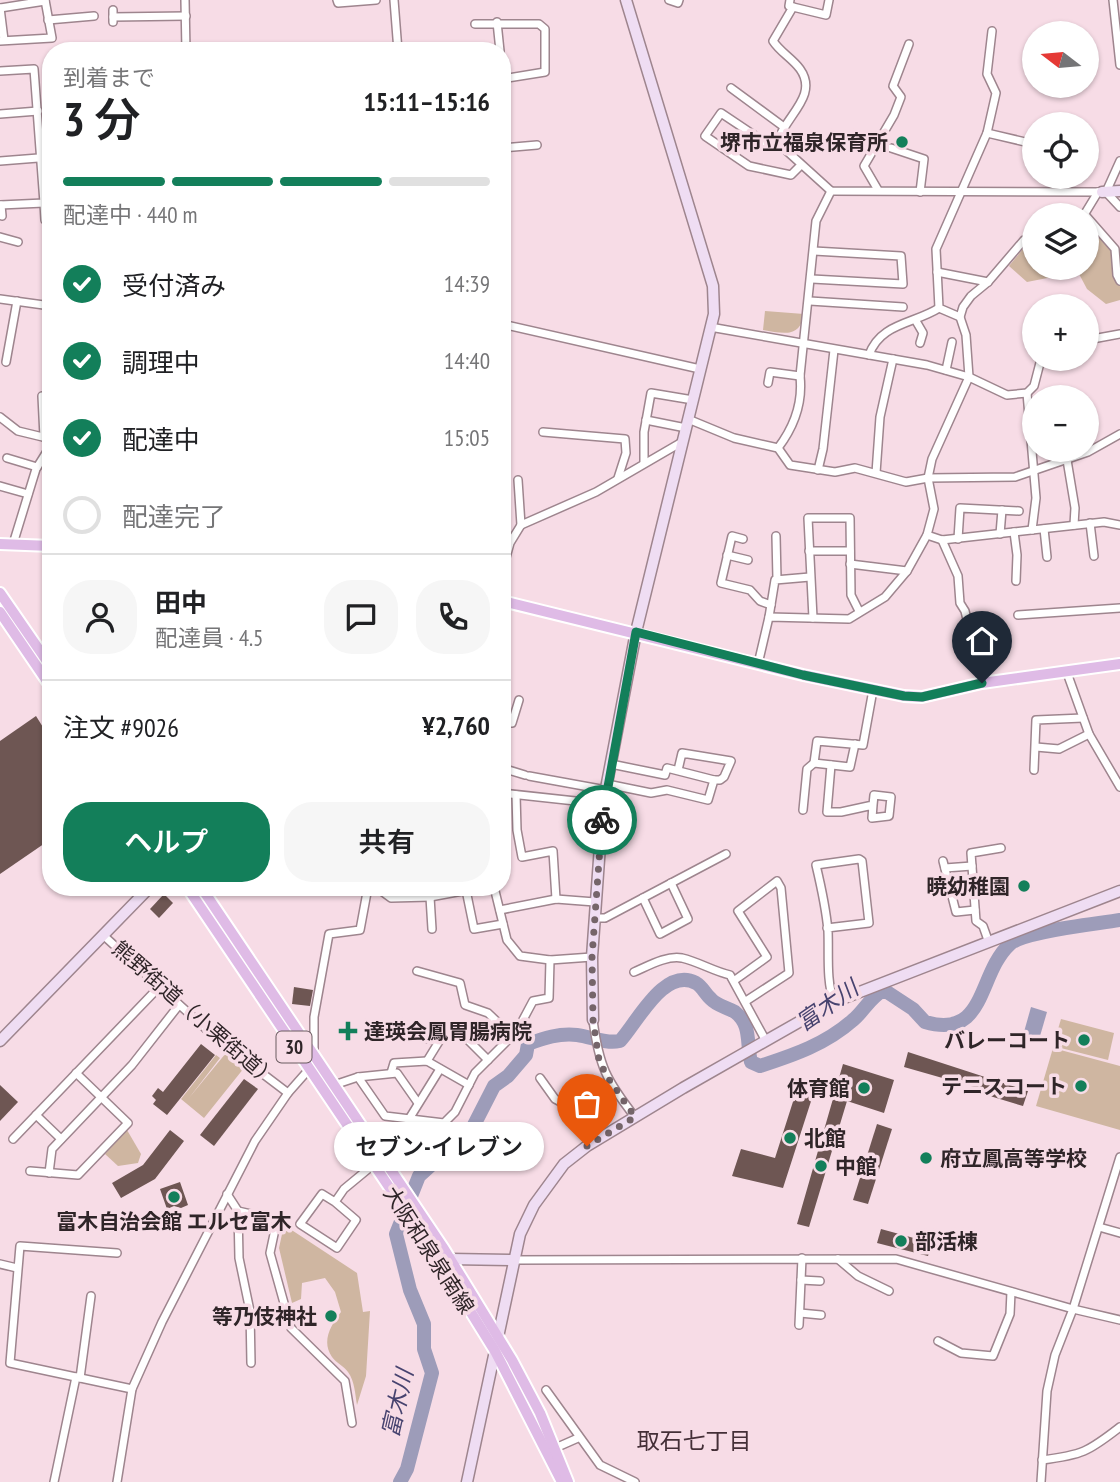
<!DOCTYPE html>
<html lang="ja">
<head>
<meta charset="utf-8">
<style>
	body { margin:0; font-family:"PT Sans Narrow","Noto Sans JP",sans-serif; background:#f6f6f6; color:#202124; height:100vh; display:flex; flex-direction:column; font-size:26px; white-space:nowrap }
	* { box-sizing:border-box; margin:0 }
	p { font-size:23px; color:#757577 }
	.icon { flex:none; width:38px; height:38px; fill:none; stroke:currentColor; stroke-width:2; stroke-linecap:round; stroke-linejoin:round }
	.map { position:relative; flex:1; overflow:hidden }
	.details { position:absolute; left:42px; top:42px; width:469px; height:854px; display:flex; flex-direction:column; background:#fff; border-radius:28px; box-shadow:0 2px 5px #0004 }
	.details>* { flex:none }
	.needle { width:46px; rotate:286deg }
	.fabs { position:absolute; left:1022px; top:21px; display:grid; gap:14px }
	.fabs a { display:grid; place-items:center; width:77px; height:77px; border-radius:50%; background:#fff; box-shadow:0 2px 5px #0004; font-size:35px }
	.pin { position:absolute; display:grid; place-items:center; width:60px; height:60px; color:#fff; margin:-72px -30px; border-radius:50% 50% 50% 0; rotate:-45deg; box-shadow:0 0 7px #0007 }
	.pin .icon { rotate:45deg }
	.courier { position:absolute; display:grid; place-items:center; width:70px; height:70px; margin:-35px; border:5px solid #137f5a; border-radius:50%; background:#fff; color:#222; box-shadow:0 2px 9px #0007 }
	.bubble { position:absolute; height:49px; border-radius:24px; background:#fff; box-shadow:0 2px 5px #0004; font-size:23px; font-weight:600; line-height:49px; text-align:center }
	.summary em { font-style:normal; font-weight:600 }
	.summary div { display:flex; flex-direction:column-reverse }
	.summary { display:flex; align-items:center; justify-content:space-between; height:119px; padding:0 21px }
	h1 { font-size:46px; font-weight:600; line-height:52px }
	.bar { display:grid; grid-template-columns:repeat(4,1fr); gap:10px 7px; align-content:center; height:84px; padding:0 21px }
	.bar i { height:9px; border-radius:5px; background:#e0e0e0 }
	.bar .selected { background:#137f5a }
	.bar p { grid-column:span 4 }
	.line { display:flex; align-items:center; gap:18px; padding:0 21px; border-top:2px solid #e0e0e0 }
	.line div { flex:1 }
	.round { display:grid; place-items:center; flex:none; width:74px; height:74px; border-radius:28px; background:#f6f6f6 }
	ol { padding:0 21px; list-style:none }
	li { display:flex; align-items:center; gap:21px; height:77px }
	li p { margin-inline-start:auto }
	li .icon { padding:7px; border-radius:50%; background:#137f5a; color:#fff; stroke-width:4 }
	li:last-child { color:#757577 }
	li i { width:38px; height:38px; border:4px solid #e0e0e0; border-radius:50% }
	.cta { display:flex; gap:14px; margin-top:auto; padding:14px 21px }
	.cta a { flex:1; height:80px; border-radius:28px; background:#137f5a; color:#fff; font-size:28px; font-weight:600; line-height:80px; text-align:center }
	.cta a+a { background:#f6f6f6; color:#202124 }
	.map>svg:first-child { display:block }
</style>
</head>
<body>
<div class="map">
<svg width="1120" height="1482" viewBox="0 0 1120 1482">
	<rect width="100%" height="100%" fill="#f7dce6"/>
	<!-- green -->
	<g fill="#cfb6a1">
		<polygon points="1087,223 1112,250 1113,269 1120,283 1120,300 1106,304 1087,289 1078,272 1027,282 1009,266 1027,244 1034,242 1034,268 1087,268"/>
		<path d="M765,311L804,314C800,339 782,333 763,330Z"/>
		<polygon points="1061,1019 1114,1033 1108,1060 1053,1046"/>
		<polygon points="1053,1048 1120,1066 1120,1130 1036,1106"/>
		<polygon points="226,1053 244,1068 204,1118 181,1099 216,1055 220,1058 189,1098"/>
		<polygon points="127,1130 141,1154 138,1163 118,1166 105,1154"/>
		<path d="M284,1225L357,1273L363,1312L370,1311L366,1376L357,1405C355,1394 355,1382 348,1372C344,1366 336,1363 332,1357C321,1341 331,1325 341,1312L335,1292L325,1278L302,1283L301,1299L292,1303L279,1248Z"/>
	</g>
	<!-- water -->
	<polygon fill="#9d9cb9" points="1031,1007 1047,1012 1038,1043 1022,1039"/>
	<g fill="none" stroke-linecap="round" stroke-linejoin="round">
		<!-- river -->
		<path stroke="#9d9cb9" stroke-width="14" d="M400,1482L407,1469L432,1373L424,1349V1324L410,1290L396,1234L419,1176L473,1127L494,1086L508,1076L526,1055L528,1044C544,1038 559,1033 577,1035C592,1037 605,1044 620,1041C637,1023 664,966 696,983C703,987 705,994 711,999C717,1006 727,1007 735,1012C752,1025 746,1043 751,1062L760,1066C794,1055 826,1044 853,1020C864,1011 870,997 884,990L913,1009L925,1022C987,1040 977,974 1010,944C1024,931 1097,924 1120,920"/>
	</g>
	<!-- building -->
	<g fill="#6e5653">
		<polygon points="36,716 51,740 51,839 0,874 0,741"/>
		<polygon points="164,894 173,903 159,918 150,909"/>
		<polygon points="294,987 313,990 310,1006 292,1004"/>
		<polygon points="201,1044 215,1055 167,1115 153,1104 156,1100 152,1096 158,1088 163,1092"/>
		<polygon points="908,1052 1028,1091 1023,1106 980,1093 981,1089 904,1067"/>
		<polygon points="843,1064 894,1080 884,1113 847,1101 809,1227 797,1224"/>
		<polygon points="244,1079 258,1089 214,1146 200,1135"/>
		<polygon points="0,1085 18,1102 0,1121"/>
		<polygon points="798,1086 814,1092 783,1188 732,1176 741,1149 775,1158"/>
		<polygon points="877,1124 892,1129 868,1204 853,1200"/>
		<polygon points="170,1130 184,1141 155,1179 121,1198 112,1183 143,1165"/>
		<polygon points="180,1182 188,1205 181,1208 174,1206 167,1209 160,1189"/>
		<polygon points="881,1229 932,1243 928,1256 877,1243"/>
	</g>
	<g fill="none" stroke-linecap="round" stroke-linejoin="round">
		<!-- street casing -->
		<g stroke="#9e858e" stroke-width="10">
			<g id="street">
				<polyline points="185,0 186,51"/>
				<polyline points="337,0 338,3 376,0"/>
				<polyline points="394,0 398,51"/>
				<polyline points="669,0 678,3 679,0"/>
				<path d="M790,0L789,6L793,7L773,41C780,52 792,58 800,69C820,97 782,118 778,143L831,191L1102,192"/>
				<polyline points="1113,0 1120,65"/>
				<polyline points="793,7 826,15 829,0"/>
				<polyline points="0,8 45,1"/>
				<polyline points="0,8 4,40"/>
				<polyline points="113,17 186,16"/>
				<polyline points="48,20 94,16"/>
				<polyline points="113,22 113,10"/>
				<polyline points="497,22 500,51"/>
				<polyline points="475,24 539,24 545,29 545,72 502,79"/>
				<polyline points="0,41 52,38 45,0"/>
				<polyline points="0,71 34,69 44,203 0,205"/>
				<polyline points="731,88 784,127"/>
				<polyline points="0,114 38,111"/>
				<polyline points="987,133 1034,144"/>
				<polyline points="778,143 772,147 721,113 705,136 749,166 791,175 801,165"/>
				<polyline points="502,148 537,145"/>
				<polyline points="891,148 924,159 920,192"/>
				<polyline points="0,161 51,157"/>
				<polyline points="1120,161 1106,192 1120,207"/>
				<polyline points="878,190 864,166 894,115 901,97 893,86 909,44"/>
				<polyline points="44,203 45,220"/>
				<polyline points="1,205 2,216"/>
				<polyline points="1084,215 1098,192"/>
				<polyline points="1087,217 1115,249 1117,275 1120,281"/>
				<polyline points="0,237 18,242"/>
				<polyline points="937,272 988,282"/>
				<polyline points="812,279 903,284 901,256 814,251"/>
				<polyline points="0,299 51,306"/>
				<polyline points="810,301 903,307"/>
				<polyline points="960,317 963,307 971,296 988,282 1024,240 1034,237"/>
				<polyline points="916,321 923,333 920,343"/>
				<polyline points="502,324 700,369"/>
				<polyline points="710,327 927,365 969,377 1007,395 1027,393 1034,386 1041,359"/>
				<polyline points="1087,340 1120,334"/>
				<path d="M869,355C880,323 914,324 939,308"/>
				<polyline points="6,362 17,301"/>
				<polyline points="946,370 952,342"/>
				<polyline points="768,383 770,372 800,376"/>
				<polyline points="1027,393 1036,498 1032,530"/>
				<polyline points="42,396 44,437"/>
				<polyline points="0,417 18,431 51,439"/>
				<polyline points="688,419 734,438 778,448 790,465 835,472 855,468 906,482 928,478 1015,477 1088,452 1120,434"/>
				<polyline points="646,420 686,428"/>
				<polyline points="543,432 625,439 626,453 618,478"/>
				<path d="M778,448C794,427 803,403 800,376L816,221L831,191"/>
				<polyline points="7,458 37,467"/>
				<polyline points="1067,460 1075,508 1074,525"/>
				<polyline points="644,463 644,432 651,393 693,400"/>
				<polyline points="818,470 823,449 834,350"/>
				<polyline points="876,473 880,417 893,359"/>
				<polyline points="518,480 521,525"/>
				<polyline points="0,486 28,494"/>
				<polyline points="1090,523 1094,556"/>
				<polyline points="1044,529 1047,557"/>
				<polyline points="1014,532 1017,555 1016,581"/>
				<polyline points="1000,534 1002,510"/>
				<polyline points="927,535 942,540 1104,522 1120,525"/>
				<polyline points="776,536 777,579"/>
				<polyline points="743,539 732,536 721,583 750,590 760,601 771,605"/>
				<polyline points="958,539 960,508 1019,511"/>
				<polyline points="942,540 958,576 960,603 965,611 982,683"/>
				<polyline points="13,544 36,469 51,445"/>
				<polyline points="809,551 850,551"/>
				<polyline points="727,555 748,560"/>
				<polyline points="850,564 907,571"/>
				<polyline points="502,572 510,543 521,525 596,492 682,442"/>
				<polyline points="1018,615 1120,608"/>
				<polyline points="769,617 775,580 810,577"/>
				<polyline points="813,618 808,518 850,518 851,595 859,611"/>
				<polyline points="758,664 769,617 849,619 885,597 907,571 927,535 934,509 928,478 932,459 969,377 966,335 960,317 939,308 936,249 987,133 996,93 987,74 992,31"/>
				<polyline points="1066,670 1089,734 1120,787"/>
				<polyline points="502,721 512,723 519,700"/>
				<polyline points="1036,747 1059,749 1089,734"/>
				<polyline points="814,763 850,767 855,744"/>
				<polyline points="611,764 665,775 667,768 714,780"/>
				<polyline points="831,765 827,812 841,812 873,805 874,795 891,797 889,816 872,818 873,805"/>
				<polyline points="502,768 525,775"/>
				<polyline points="1034,770 1036,720 1083,718"/>
				<polyline points="529,776 606,790"/>
				<polyline points="607,784 651,793 667,790 708,800 714,780 720,780 724,777 731,761 682,753 678,770"/>
				<polyline points="502,793 603,804"/>
				<polyline points="516,795 517,830 522,857 553,851 556,899"/>
				<polyline points="803,810 807,769 814,763 817,741 863,745 873,690"/>
				<polyline points="943,861 956,912 975,910"/>
				<polyline points="945,868 972,866"/>
				<polyline points="376,887 391,898 430,897 484,887"/>
				<polyline points="494,887 507,940 520,956 550,960 592,957"/>
				<polyline points="466,890 474,929 503,924"/>
				<polyline points="430,897 432,929"/>
				<polyline points="643,898 660,934 688,919 671,883"/>
				<polyline points="500,910 556,899 595,902"/>
				<polyline points="594,918 605,918 726,854"/>
				<path d="M827,928L869,923L862,861L859,859L816,865C821,886 826,908 828,931C829,954 826,981 834,1002"/>
				<polyline points="103,935 217,1039 288,1093"/>
				<polyline points="988,940 983,926 976,921 971,853 1001,848"/>
				<polyline points="417,971 460,983 465,1005 488,1013 512,1036"/>
				<path d="M634,972C648,966 667,955 682,958C699,962 713,971 730,975L766,1041"/>
				<polyline points="735,980 767,957 738,911 777,881 781,888 789,973 746,1001"/>
				<path d="M593,1020C599,1066 606,1080 635,1117"/>
				<polyline points="402,1033 439,1041"/>
				<polyline points="467,1039 488,1060"/>
				<polyline points="314,1052 314,1017 329,934 360,930 368,887"/>
				<polyline points="427,1061 443,1035"/>
				<polyline points="391,1073 394,1063 427,1061 469,1085"/>
				<polyline points="358,1077 385,1116 444,1123 455,1112 475,1073 517,1031 533,1001 549,998 550,960"/>
				<polyline points="540,1078 555,1099 568,1106 611,1086"/>
				<polyline points="331,1086 358,1077 397,1073 418,1103"/>
				<polyline points="36,1115 61,1139"/>
				<polyline points="409,1119 440,1069"/>
				<polyline points="13,1139 160,986"/>
				<polyline points="30,1171 78,1175 128,1123 76,1073"/>
				<polyline points="49,1173 52,1149 132,1065 179,1005"/>
				<polyline points="227,1194 238,1211 239,1258 250,1311 251,1363"/>
				<polyline points="335,1202 322,1194 300,1224 337,1248 356,1220 335,1202 344,1189 373,1165"/>
				<polyline points="238,1211 277,1220 270,1253 291,1328 345,1381 352,1423"/>
				<polyline points="1099,1227 1120,1233"/>
				<polyline points="117,1253 20,1246 10,1363 132,1389"/>
				<polyline points="838,1259 858,1276 889,1291"/>
				<polyline points="513,1260 896,1259 1073,1309 1120,1320"/>
				<polyline points="0,1264 17,1268"/>
				<polyline points="801,1280 820,1281"/>
				<polyline points="800,1313 821,1315"/>
				<polyline points="799,1325 802,1258"/>
				<polyline points="938,1341 961,1353 993,1356 1010,1314 1011,1292"/>
				<polyline points="80,1378 91,1296"/>
				<polyline points="546,1390 600,1465 635,1482"/>
				<polyline points="553,1449 578,1438"/>
				<path d="M1042,1460C1082,1455 1088,1452 1120,1427"/>
				<polyline points="54,1482 76,1377"/>
				<polyline points="117,1482 132,1389 162,1322 255,1141 288,1093 311,1067"/>
				<polyline points="1041,1482 1047,1391 1055,1355 1073,1309 1120,1157"/>
			</g>
		</g>
		<!-- secondary casing -->
		<g stroke="#9e858e" stroke-width="13">
			<g id="secondary">
				<polyline points="1102,192 1120,191"/>
				<polyline points="593,1020 592,957 603,804 636,632 714,314 713,286 626,0"/>
				<polyline points="0,1041 150,887"/>
				<polyline points="445,1262 450,1259 513,1260"/>
				<polyline points="467,1482 520,1234 534,1205 564,1164 587,1146 683,1088 834,1002 1120,891"/>
			</g>
		</g>
		<!-- primary casing -->
		<g stroke="#fff" stroke-width="14">
			<g id="primary">
				<polyline points="0,544 51,546"/>
				<polyline points="0,593 51,667"/>
				<polyline points="502,601 803,675 904,696 922,697 982,683 1120,664"/>
				<polyline points="0,612 51,687"/>
				<polyline points="187,887 441,1264 495,1351 562,1482"/>
				<polyline points="201,887 444,1249 512,1360 540,1413 568,1482"/>
			</g>
		</g>
		<!-- street -->
		<use href="#street" stroke="#fff" stroke-width="7"/>
		<!-- secondary -->
		<use href="#secondary" stroke="#efddf3" stroke-width="10"/>
		<!-- primary -->
		<use href="#primary" stroke="#dfbbe6" stroke-width="10"/>
	</g>
	<g fill="none" stroke-linecap="round" stroke-linejoin="round">
		<!-- done -->
		<polyline stroke="#75656a" stroke-width="7" stroke-dasharray="0 12.6" points="587,1146 635,1117 606,1075 599,1060 593,1020 592,957 602,820"/>
		<!-- route -->
		<polyline stroke="#137f5a" stroke-width="9" points="602,820 636,632 803,675 904,696 922,697 982,683"/>
	</g>
	<!-- markers -->
	<g fill="#137f5a" stroke="#f7dce6" stroke-width="2.5">
		<circle cx="902" cy="142" r="7"/>
		<circle cx="1024" cy="886" r="7"/>
		<path d="M344.5 1020.5h7v7h7v7h-7v7h-7v-7h-7v-7h7z"/>
		<circle cx="1084" cy="1040" r="7"/>
		<circle cx="1081" cy="1086" r="7"/>
		<circle cx="864" cy="1088" r="7"/>
		<circle cx="790" cy="1138" r="7"/>
		<circle cx="926" cy="1158" r="7"/>
		<circle cx="821" cy="1166" r="7"/>
		<circle cx="174" cy="1197" r="7"/>
		<circle cx="901" cy="1241" r="7"/>
		<circle cx="331" cy="1316" r="7"/>
	</g>
	<g text-anchor="middle" dominant-baseline="central" stroke-width="7" stroke-linejoin="round" paint-order="stroke">
		<!-- shield labels -->
		<rect fill="#f7dce6" stroke="#6b5c61" stroke-width="2" x="276.5" y="1031.5" width="35" height="31" rx="5"/>
		<g font-size="19" font-weight="bold" fill="#2f2528">
			<text x="294" y="1047">30</text>
		</g>
		<!-- poi labels -->
		<g font-size="21" font-weight="bold" fill="#2f2528" stroke="#f7dce6" text-anchor="end">
			<text x="888" y="142">堺市立福泉保育所</text>
			<text x="1010" y="886">暁幼稚園</text>
			<text x="364" y="1031" text-anchor="start">達瑛会鳳胃腸病院</text>
			<text x="1070" y="1040">バレーコート</text>
			<text x="1067" y="1086">テニスコート</text>
			<text x="850" y="1088">体育館</text>
			<text x="804" y="1138" text-anchor="start">北館</text>
			<text x="940" y="1158" text-anchor="start">府立鳳高等学校</text>
			<text x="835" y="1166" text-anchor="start">中館</text>
			<text x="174" y="1221" text-anchor="middle">富木自治会館 エルセ富木</text>
			<text x="915" y="1241" text-anchor="start">部活棟</text>
			<text x="317" y="1316">等乃伎神社</text>
		</g>
		<!-- street labels -->
		<g font-size="21" fill="#2f2528" stroke="#f7dce6">
			<text transform="translate(195 1014) rotate(41)">熊野街道（小栗街道）</text>
			<text transform="translate(429 1250) rotate(57)">大阪和泉泉南線</text>
		</g>
		<!-- water labels -->
		<g font-size="23" font-style="italic" fill="#47436f" stroke="#f7dce6">
			<text transform="translate(827 1005) rotate(-35)">富木川</text>
			<text transform="translate(397 1403) rotate(-77)">富木川</text>
		</g>
		<!-- neighbourhood labels -->
		<g font-size="23" fill="#442f37" stroke="#f7dce6">
			<text x="694" y="1440">取石七丁目</text>
		</g>
	</g>
</svg>
<div class="fabs">
<a><svg class="needle" viewBox="-14 -14 28 28"><path d="M0-13l5 13h-10z" fill="#e53935"/><path d="M0 13l5-13h-10z" fill="#757577"/></svg></a>
<a><svg class="icon" aria-label="locate" viewBox="0 0 24 24"><circle cx="12" cy="12" r="6"/><path d="M12 2v4M12 18v4M2 12h4M18 12h4"/></svg></a>
<a><svg class="icon" aria-label="layers" viewBox="0 0 24 24"><path d="M12 4l9 5-9 5-9-5zM3 14l9 5 9-5"/></svg></a>
<a>+</a>
<a>−</a>
</div>
<div class="pin" style="left:587px;top:1146px;background:#ea580c"><svg class="icon" aria-label="bag" viewBox="0 0 24 24"><path d="M5 8h14l-1 12H6zM9 8a3 3 0 0 1 6 0"/></svg></div>
<div class="pin" style="left:982px;top:683px;background:#1f2937"><svg class="icon" aria-label="home" viewBox="0 0 24 24"><path d="M3 11l9-7 9 7M6 9v11h12V9"/></svg></div>
<div class="courier" style="left:602px;top:820px"><svg class="icon" aria-label="bike" viewBox="0 0 24 24"><circle cx="6" cy="16" r="4"/><circle cx="18" cy="16" r="4"/><path d="M6 16l4-8h5l3 8M10 8l3 8H6M13 5h3"/></svg></div>
<div class="bubble" style="left:334px;top:1122px;width:210px">セブン-イレブン</div>
<section class="details">
<div class="summary"><div><h1>3 分</h1><p>到着まで</p></div><em>15:11–15:16</em></div>
<div class="bar"><i class="selected"></i><i class="selected"></i><i class="selected"></i><i></i><p>配達中 · 440 m</p></div>
<ol>
<li><svg class="icon" aria-label="check" viewBox="0 0 24 24"><path d="M5 12l5 5 9-10"/></svg>受付済み<p>14:39</p></li>
<li><svg class="icon" aria-label="check" viewBox="0 0 24 24"><path d="M5 12l5 5 9-10"/></svg>調理中<p>14:40</p></li>
<li><svg class="icon" aria-label="check" viewBox="0 0 24 24"><path d="M5 12l5 5 9-10"/></svg>配達中<p>15:05</p></li>
<li><i></i>配達完了</li>
</ol>
<div class="line" style="height:126px"><a class="round"><svg class="icon" aria-label="person" viewBox="0 0 24 24"><circle cx="12" cy="8" r="4"/><path d="M4 21q1-7 8-7t8 7"/></svg></a><div><b>田中</b><p>配達員 · 4.5</p></div><a class="round"><svg class="icon" aria-label="chat" viewBox="0 0 24 24"><path d="M4 5h16v11H9l-5 4z"/></svg></a><a class="round"><svg class="icon" aria-label="phone" viewBox="0 0 24 24"><path d="M5 4h4l2 5-3 2q2 4 5 5l2-3 5 2v4C11 20 4 13 5 4z"/></svg></a></div>
<div class="line" style="height:91px"><div>注文 #9026</div><b>¥2,760</b></div>
<div class="cta"><a>ヘルプ</a><a>共有</a></div>
</section>
</div>
</body>
</html>
